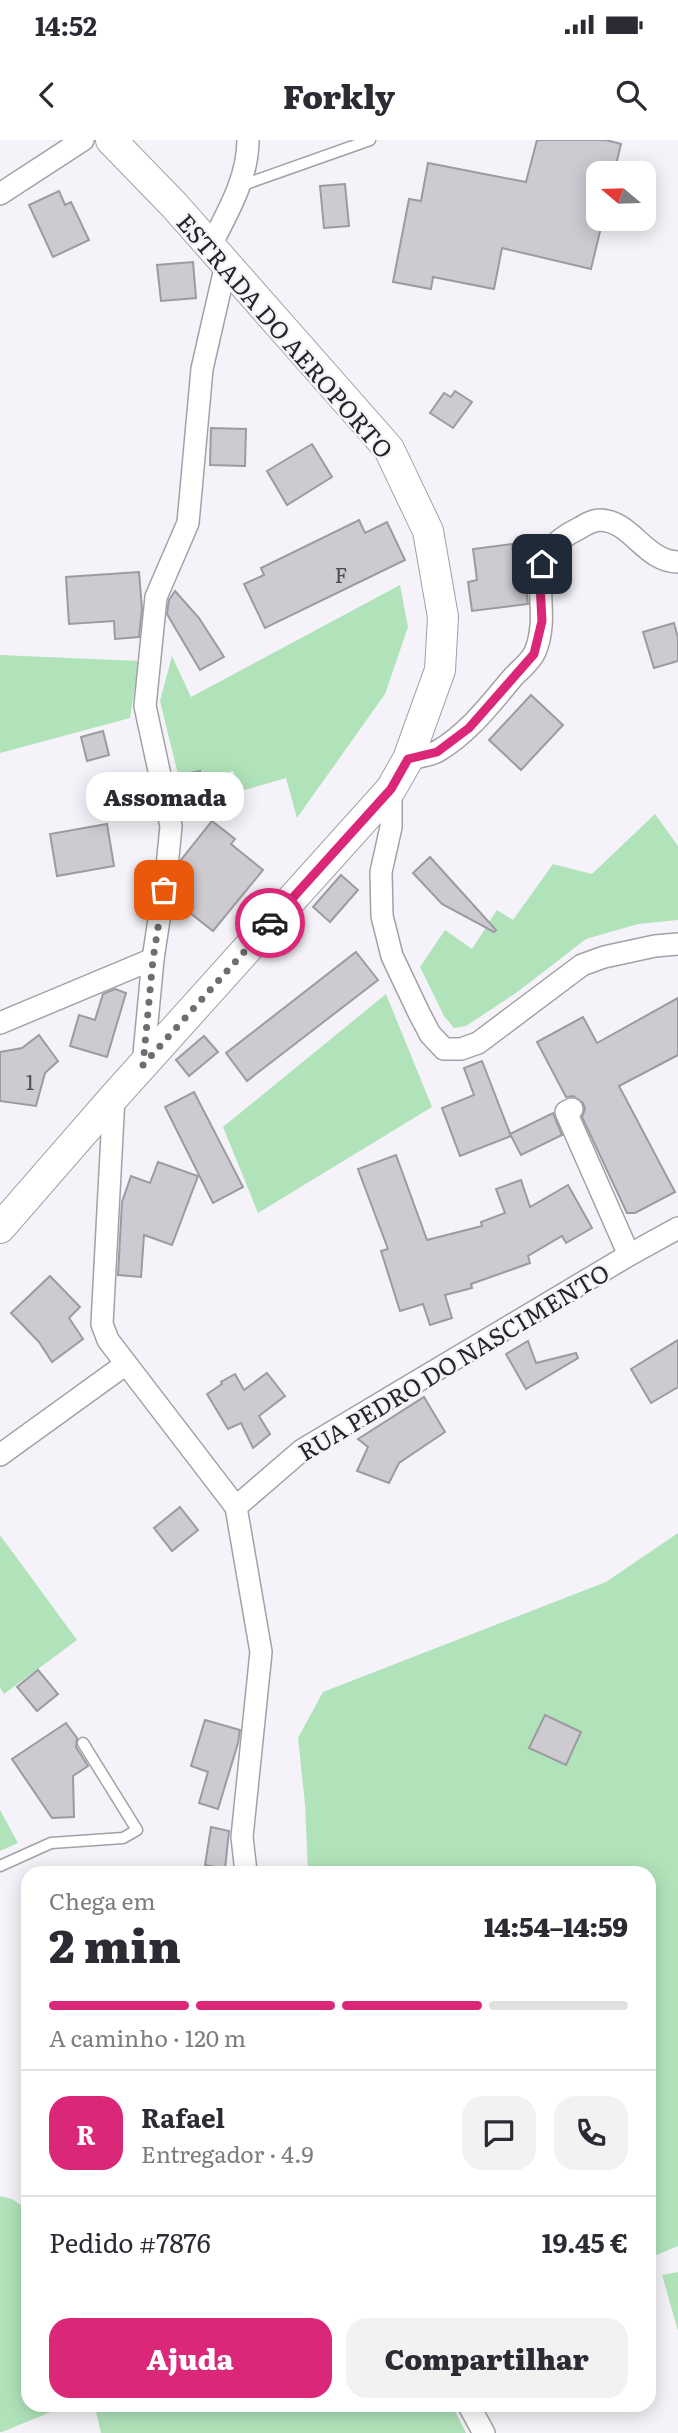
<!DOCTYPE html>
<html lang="pt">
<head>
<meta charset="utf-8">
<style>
	body { margin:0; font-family:Literata,serif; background:#f2f2f3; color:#2b2b33; height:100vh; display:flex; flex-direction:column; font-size:26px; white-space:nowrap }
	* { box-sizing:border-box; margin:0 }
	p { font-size:23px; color:#7c7c81 }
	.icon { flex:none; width:38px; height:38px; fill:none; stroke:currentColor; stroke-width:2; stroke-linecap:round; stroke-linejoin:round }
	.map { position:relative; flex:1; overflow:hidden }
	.drawer { position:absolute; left:21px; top:1726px; width:635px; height:546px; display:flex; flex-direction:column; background:#fff; border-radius:21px; box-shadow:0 4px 18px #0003 }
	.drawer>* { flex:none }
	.needle { width:46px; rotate:289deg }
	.fabs { position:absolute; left:586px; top:21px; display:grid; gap:14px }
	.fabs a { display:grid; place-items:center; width:70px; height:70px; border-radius:14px; background:#fff; box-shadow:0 4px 18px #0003; font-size:35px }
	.pin { position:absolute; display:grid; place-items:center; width:60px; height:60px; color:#fff; margin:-30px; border-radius:14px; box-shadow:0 4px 10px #0006 }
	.courier { position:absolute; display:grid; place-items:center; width:70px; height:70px; margin:-35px; border:5px solid #db2777; border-radius:50%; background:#fff; color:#222; box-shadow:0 2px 9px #0007 }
	.bubble { position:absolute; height:49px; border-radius:21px; background:#fff; box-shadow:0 4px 18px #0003; font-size:23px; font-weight:800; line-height:49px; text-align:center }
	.headline em { font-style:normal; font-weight:800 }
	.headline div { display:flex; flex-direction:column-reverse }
	.headline { display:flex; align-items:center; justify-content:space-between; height:119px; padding:0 28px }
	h1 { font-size:46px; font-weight:800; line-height:52px }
	.bar { display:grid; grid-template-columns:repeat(4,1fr); gap:10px 7px; align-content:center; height:84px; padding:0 28px }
	.bar i { height:9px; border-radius:5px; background:#e1e1e2 }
	.bar .active { background:#db2777 }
	.bar p { grid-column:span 4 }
	.line { display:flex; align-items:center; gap:18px; padding:0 28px; border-top:2px solid #e1e1e2 }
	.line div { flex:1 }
	.round { display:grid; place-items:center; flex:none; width:74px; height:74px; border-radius:21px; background:#f2f2f3 }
	.button { display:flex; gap:14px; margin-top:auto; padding:14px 28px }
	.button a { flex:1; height:80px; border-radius:21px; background:#db2777; color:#fff; font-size:28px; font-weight:800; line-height:80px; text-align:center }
	.button a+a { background:#f2f2f3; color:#2b2b33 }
	.status { display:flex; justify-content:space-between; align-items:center; height:49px; padding:0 35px; background:#fff; direction:ltr }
	.status svg { height:19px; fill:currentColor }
	header { display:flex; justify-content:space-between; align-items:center; height:91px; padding:0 28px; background:#fff; font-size:32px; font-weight:800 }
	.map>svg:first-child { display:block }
</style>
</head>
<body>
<div class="status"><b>14:52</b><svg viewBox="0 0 49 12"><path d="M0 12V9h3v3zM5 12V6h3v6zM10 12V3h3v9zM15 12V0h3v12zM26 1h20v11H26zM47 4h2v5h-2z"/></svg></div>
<header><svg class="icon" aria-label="back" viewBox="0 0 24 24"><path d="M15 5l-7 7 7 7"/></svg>Forkly<svg class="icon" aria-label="search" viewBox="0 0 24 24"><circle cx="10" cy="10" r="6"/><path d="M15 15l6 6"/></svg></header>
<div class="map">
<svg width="678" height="2293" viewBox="0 0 678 2293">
	<rect width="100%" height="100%" fill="#f5f3f9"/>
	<!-- green -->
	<g fill="#b0e3ba">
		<polygon points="400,445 408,487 385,554 297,678 286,638 241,651 233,631 181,647 160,561 172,516 191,557"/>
		<polygon points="0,515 139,521 130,578 0,613"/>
		<polygon points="655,674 678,706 678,780 638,784 586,799 516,853 466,886 454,888 444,876 420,827 445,790 472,809 497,770 513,780 553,724 592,734"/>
		<polygon points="386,854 432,967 258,1073 223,987"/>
		<polygon points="678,1393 678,2106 649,2118 649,1732 308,1732 305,1664 298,1598 323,1552 606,1442"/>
		<polygon points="0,1395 77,1500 4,1554 0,1548"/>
		<polygon points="0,1670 18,1703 0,1711"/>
		<polygon points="0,2056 12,2059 28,2070 28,2264 68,2265 2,2292 0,2292"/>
		<polygon points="678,2132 678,2191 662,2135"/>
		<polygon points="114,2264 452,2265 466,2293 101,2293 96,2271"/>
	</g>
	<!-- building -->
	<g fill="#cdcbd1" stroke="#9c9ba0" stroke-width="2">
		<polygon points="537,0 606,0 621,4 614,33 598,33 598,79 603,79 591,129 502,108 494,149 433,137 431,149 393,142 409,59 421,61 428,23 526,42"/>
		<polygon points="345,44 349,86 324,88 320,46"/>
		<polygon points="59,51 65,65 71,62 89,100 53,117 29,65"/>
		<polygon points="193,122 196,158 161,161 157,125"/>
		<polygon points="455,251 472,262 453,288 430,273 444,253 451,257"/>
		<polygon points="211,288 246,289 245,326 210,325"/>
		<polygon points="312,304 332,337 287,365 267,331"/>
		<polygon points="359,380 365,393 387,382 405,420 265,488 244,444 264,435 261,428"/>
		<polygon points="512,404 515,433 524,432 528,464 472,471 468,442 477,440 473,409"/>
		<polygon points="139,432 142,469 139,497 115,499 114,481 69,484 66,437"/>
		<polygon points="175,451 199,478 224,517 200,530 167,474 169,460"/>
		<polygon points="674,483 678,498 678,521 654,528 643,492"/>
		<polygon points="531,555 563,585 521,630 489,600"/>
		<polygon points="103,591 109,615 87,621 81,597"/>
		<polygon points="200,631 206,665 181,669 174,636"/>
		<polygon points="212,681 235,699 231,704 263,730 213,791 175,761 177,749 189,734 180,726 181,720"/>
		<polygon points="107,684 114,726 57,736 50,694"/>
		<polygon points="430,717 496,790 494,792 442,764 413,733"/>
		<polygon points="341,735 358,750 330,782 313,767"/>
		<polygon points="356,812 378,840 247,941 226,913"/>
		<polygon points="115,849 126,853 107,917 70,906 79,875 95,880 103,854"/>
		<polygon points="678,858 678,915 619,946 675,1052 635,1073 627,1073 582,977 585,969 583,963 573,956 566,957 537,902 583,877 597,903"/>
		<polygon points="39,895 58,921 45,933 36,966 0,961 0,912 22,908"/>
		<polygon points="204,896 218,912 189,936 176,920"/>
		<polygon points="482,921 511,996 460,1016 442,968 474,955 464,928"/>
		<polygon points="194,952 243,1047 213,1063 165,967"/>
		<polygon points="553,973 562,995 521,1015 510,994"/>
		<polygon points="396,1015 427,1100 482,1086 481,1082 505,1073 496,1049 521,1040 530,1067 568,1045 592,1088 566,1103 562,1096 528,1116 530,1123 471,1144 472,1148 445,1155 452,1178 430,1185 423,1164 400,1171 381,1111 388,1109 358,1029"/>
		<polygon points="158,1022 198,1036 172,1105 144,1095 141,1137 118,1135 122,1062 131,1036 150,1043"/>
		<polygon points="50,1136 80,1167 69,1178 83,1199 52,1222 39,1202 11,1173"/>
		<polygon points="678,1200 678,1247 651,1263 631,1229"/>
		<polygon points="528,1201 536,1223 576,1213 578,1218 526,1249 506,1214"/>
		<polygon points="267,1233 285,1256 259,1276 270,1294 253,1308 241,1283 228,1289 207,1254 222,1244 221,1242 235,1234 244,1250"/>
		<polygon points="424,1257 445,1292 399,1323 389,1343 357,1331 368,1307 358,1299"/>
		<polygon points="180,1367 198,1390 172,1411 154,1388"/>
		<polygon points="38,1530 58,1554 37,1571 17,1547"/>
		<polygon points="545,1575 581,1592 566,1625 529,1608"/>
		<polygon points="205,1580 240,1590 238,1603 218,1669 199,1663 208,1632 191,1626"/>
		<polygon points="66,1583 77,1598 76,1607 88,1626 73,1636 74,1677 52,1678 12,1619"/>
		<polygon points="211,1687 229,1691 225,1729 205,1725"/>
	</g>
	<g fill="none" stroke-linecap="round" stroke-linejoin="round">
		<!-- service casing -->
		<g stroke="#a2a1a6" stroke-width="13">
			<g id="service">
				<polyline points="240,46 370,0"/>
				<polyline points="0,1726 51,1703 123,1698 137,1690 83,1603"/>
			</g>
		</g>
		<!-- minor casing -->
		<g stroke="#a2a1a6" stroke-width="24">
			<g id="minor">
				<polyline points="0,54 83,0"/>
				<path d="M210,107C227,73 248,39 248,0"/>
				<path d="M408,619C417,617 430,616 438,611C469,593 491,563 514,536C521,529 531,521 535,512C555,464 516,420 576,390C583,386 592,380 600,380C632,381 644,421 678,422"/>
				<polyline points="391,649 391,687 381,732 382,776 392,816 418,871 430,894 444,909 461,909 478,903 582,825 604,817 655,806 678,804"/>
				<polyline points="0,883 153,819"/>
				<polyline points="143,925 153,819 167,727 171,686 145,566 156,457 188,383 202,229 226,124"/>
				<polyline points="114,957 102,1184 108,1200 236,1367 261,1512 242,1697 246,1732"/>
				<polyline points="572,969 566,972 629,1115"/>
				<polyline points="0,1315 126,1224"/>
				<polyline points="236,1367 302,1310 629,1115 678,1088"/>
				<polyline points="468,2264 484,2293"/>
			</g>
		</g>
		<!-- secondary casing -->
		<g stroke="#a2a1a6" stroke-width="32">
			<polyline id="secondary" points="0,1088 114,957 391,649 408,619 440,530 443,477 428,391 389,309 175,66 111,0"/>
		</g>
		<!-- service -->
		<use href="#service" stroke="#fff" stroke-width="10"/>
		<!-- minor -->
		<use href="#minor" stroke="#fff" stroke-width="21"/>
		<!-- secondary -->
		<use href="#secondary" stroke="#fff" stroke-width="30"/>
	</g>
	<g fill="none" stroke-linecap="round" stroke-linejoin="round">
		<!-- done -->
		<polyline stroke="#6e6d70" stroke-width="7" stroke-dasharray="0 12.6" points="164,750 153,819 143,925 270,783"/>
		<!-- route -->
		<polyline stroke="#db2777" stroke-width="9" points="270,783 391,649 408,619 437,612 469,588 534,514 542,481 540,444 542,424"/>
	</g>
	<g text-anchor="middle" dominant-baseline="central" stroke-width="5" stroke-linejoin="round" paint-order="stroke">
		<!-- number labels -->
		<g font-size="21" fill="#504e52">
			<text x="341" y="433">F</text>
			<text x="30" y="940">1</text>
		</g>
		<!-- street labels -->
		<g font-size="24" fill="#262527" stroke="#f5f3f9">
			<text transform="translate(286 195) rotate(49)">ESTRADA DO AEROPORTO</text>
			<text transform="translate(453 1221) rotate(-31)">RUA PEDRO DO NASCIMENTO</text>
		</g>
	</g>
</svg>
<div class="fabs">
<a><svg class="needle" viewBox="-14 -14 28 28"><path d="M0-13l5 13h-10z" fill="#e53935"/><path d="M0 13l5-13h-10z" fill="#7c7c81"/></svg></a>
</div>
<div class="pin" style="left:164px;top:750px;background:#ea580c"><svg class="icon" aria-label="bag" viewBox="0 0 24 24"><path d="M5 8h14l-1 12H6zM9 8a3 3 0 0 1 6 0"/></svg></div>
<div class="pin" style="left:542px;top:424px;background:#1f2937"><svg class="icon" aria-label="home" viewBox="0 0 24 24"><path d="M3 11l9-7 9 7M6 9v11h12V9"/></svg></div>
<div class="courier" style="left:270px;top:783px"><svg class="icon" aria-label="car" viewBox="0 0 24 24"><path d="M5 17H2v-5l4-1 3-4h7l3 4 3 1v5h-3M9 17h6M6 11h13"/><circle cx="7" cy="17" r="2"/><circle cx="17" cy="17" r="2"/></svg></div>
<div class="bubble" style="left:86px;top:632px;width:158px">Assomada</div>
<section class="drawer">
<div class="headline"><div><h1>2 min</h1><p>Chega em</p></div><em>14:54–14:59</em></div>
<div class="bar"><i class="active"></i><i class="active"></i><i class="active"></i><i></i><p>A caminho · 120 m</p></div>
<div class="line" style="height:126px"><b class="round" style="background:#db2777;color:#fff">R</b><div><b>Rafael</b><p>Entregador · 4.9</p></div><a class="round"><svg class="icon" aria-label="chat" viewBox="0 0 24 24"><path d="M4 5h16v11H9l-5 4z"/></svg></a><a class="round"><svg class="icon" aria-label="phone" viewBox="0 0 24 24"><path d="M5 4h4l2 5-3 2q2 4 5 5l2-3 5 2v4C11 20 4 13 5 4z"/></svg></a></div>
<div class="line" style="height:91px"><div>Pedido #7876</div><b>19.45 €</b></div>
<div class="button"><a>Ajuda</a><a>Compartilhar</a></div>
</section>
</div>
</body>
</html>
